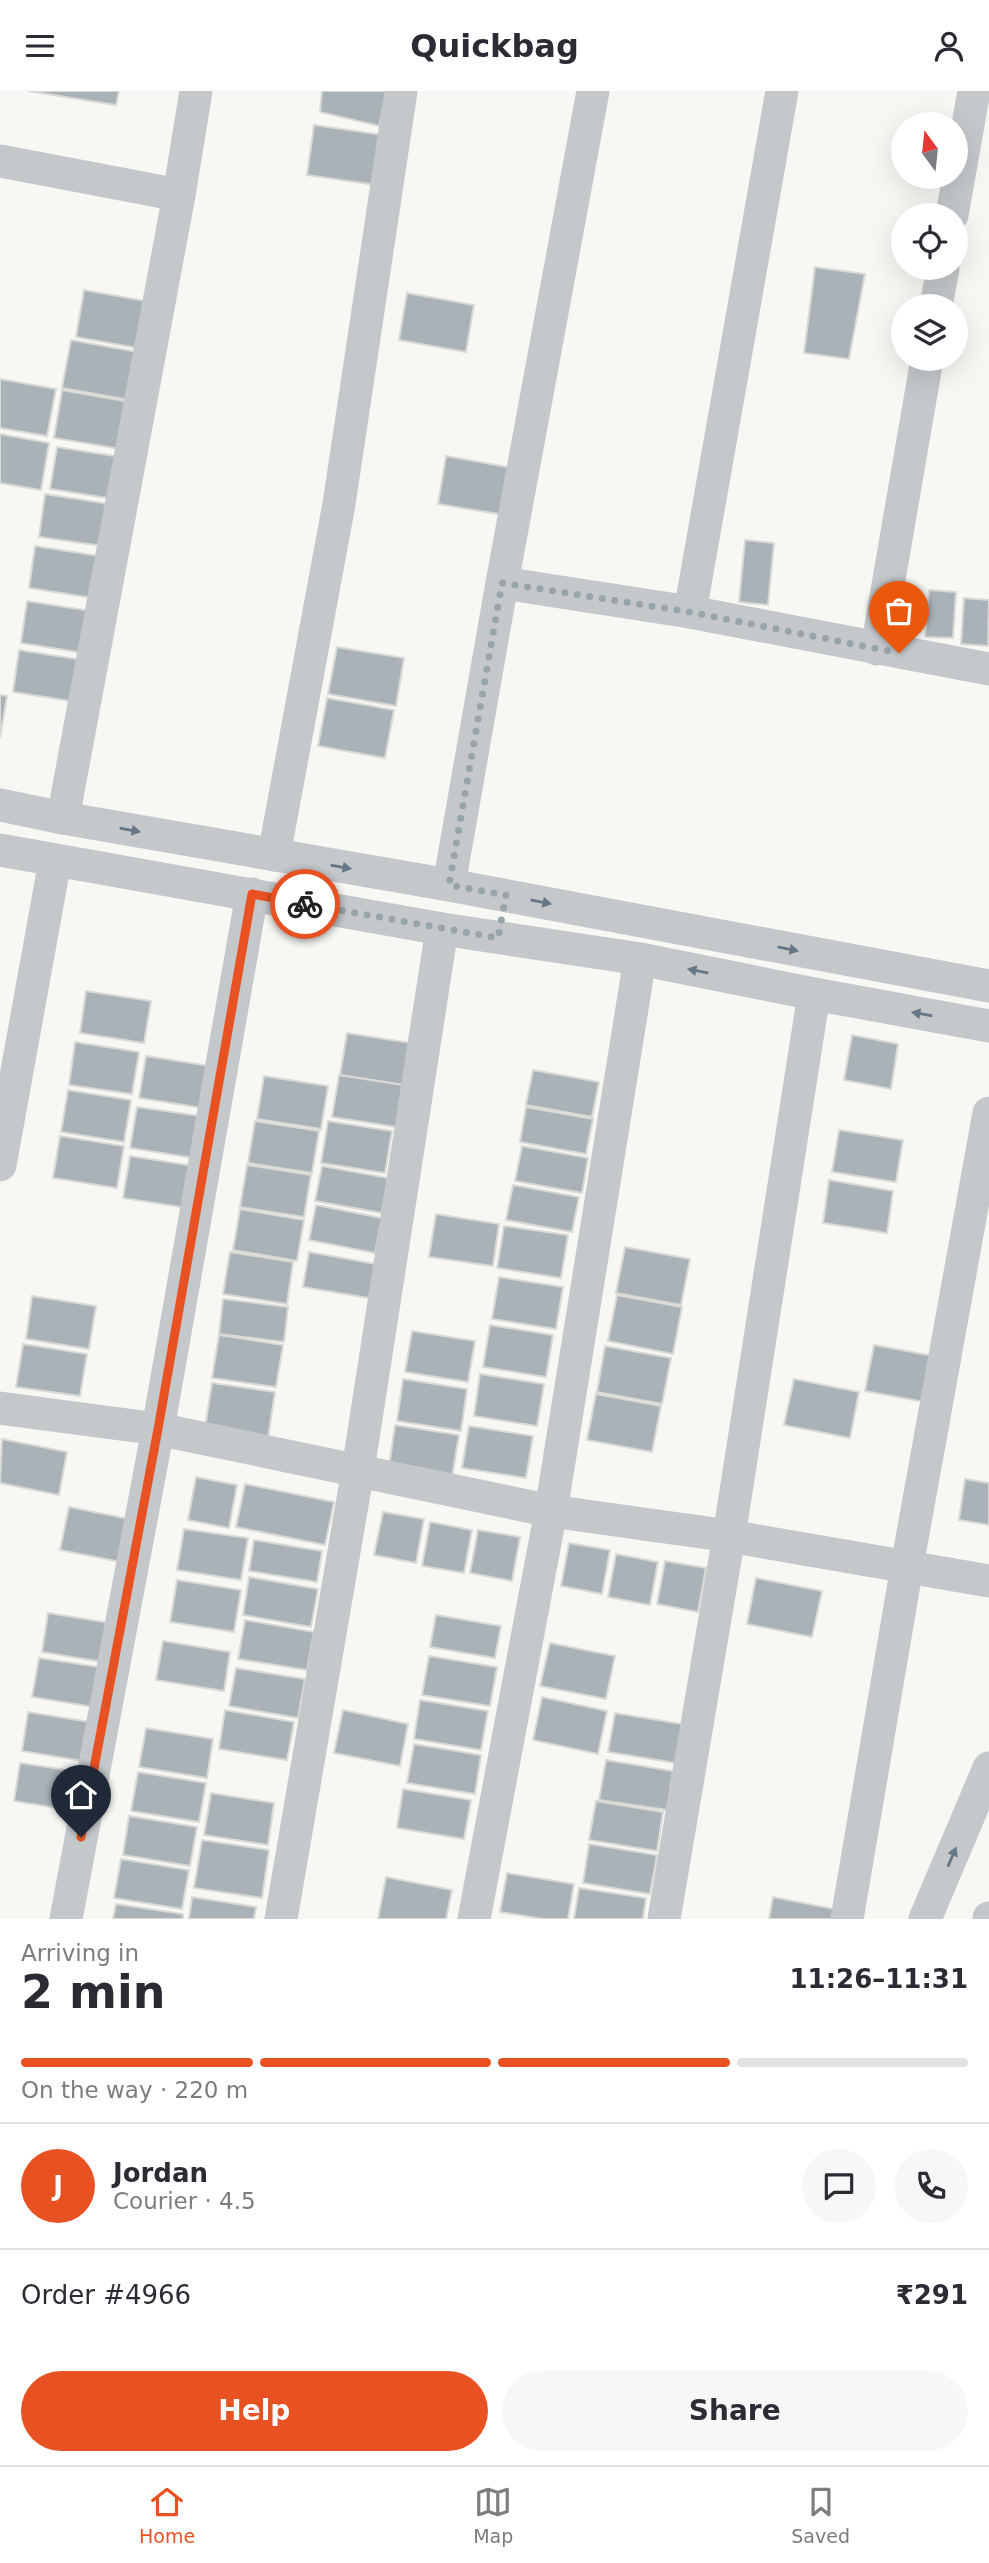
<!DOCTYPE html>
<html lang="en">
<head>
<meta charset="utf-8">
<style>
	body { margin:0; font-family:"DejaVu Sans",sans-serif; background:#f7f7f7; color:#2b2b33; height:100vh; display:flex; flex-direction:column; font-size:26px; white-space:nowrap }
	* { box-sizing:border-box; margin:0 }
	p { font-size:23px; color:#7c7c81 }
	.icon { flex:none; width:38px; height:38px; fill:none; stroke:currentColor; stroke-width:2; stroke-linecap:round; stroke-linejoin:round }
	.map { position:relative; height:1828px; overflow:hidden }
	.panel { display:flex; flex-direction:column; background:#fff; flex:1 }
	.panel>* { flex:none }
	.needle { width:46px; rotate:345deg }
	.controls { position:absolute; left:891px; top:21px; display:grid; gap:14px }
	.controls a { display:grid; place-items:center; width:77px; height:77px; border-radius:50%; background:#fff; box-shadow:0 7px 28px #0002; font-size:35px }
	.pin { position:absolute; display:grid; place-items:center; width:60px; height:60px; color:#fff; margin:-72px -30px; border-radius:50% 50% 50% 0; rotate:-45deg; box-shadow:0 0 7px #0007 }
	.pin .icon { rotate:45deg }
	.courier { position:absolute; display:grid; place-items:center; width:70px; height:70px; margin:-35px; border:5px solid #e85223; border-radius:50%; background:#fff; color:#222; box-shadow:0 2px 9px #0007 }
	.head em { font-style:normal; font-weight:700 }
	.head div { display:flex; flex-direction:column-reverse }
	.head { display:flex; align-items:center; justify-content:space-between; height:119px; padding:0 21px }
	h1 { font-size:46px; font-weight:700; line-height:52px }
	.bar { display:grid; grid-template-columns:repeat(4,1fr); gap:10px 7px; align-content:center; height:84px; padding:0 21px }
	.bar i { height:9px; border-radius:5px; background:#e1e1e2 }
	.bar .active { background:#e85223 }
	.bar p { grid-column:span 4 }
	.line { display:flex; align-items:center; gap:18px; padding:0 21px; border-top:2px solid #e1e1e2 }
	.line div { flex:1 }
	.round { display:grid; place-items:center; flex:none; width:74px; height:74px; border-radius:37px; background:#f7f7f7 }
	.action { display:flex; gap:14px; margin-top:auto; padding:14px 21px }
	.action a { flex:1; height:80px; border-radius:42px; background:#e85223; color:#fff; font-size:28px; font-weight:700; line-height:80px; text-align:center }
	.action a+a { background:#f7f7f7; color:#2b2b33 }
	header { display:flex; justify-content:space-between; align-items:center; height:91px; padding:0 21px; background:#fff; font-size:32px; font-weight:700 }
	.tab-bar { display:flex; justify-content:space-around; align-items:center; height:98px; border-top:2px solid #e1e1e2; background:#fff; font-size:19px; color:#7c7c81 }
	.tab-bar a { display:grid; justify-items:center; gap:4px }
	.tab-bar .active { color:#e85223 }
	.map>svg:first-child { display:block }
</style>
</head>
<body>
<header><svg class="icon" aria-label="menu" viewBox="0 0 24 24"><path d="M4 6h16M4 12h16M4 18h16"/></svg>Quickbag<svg class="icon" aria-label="person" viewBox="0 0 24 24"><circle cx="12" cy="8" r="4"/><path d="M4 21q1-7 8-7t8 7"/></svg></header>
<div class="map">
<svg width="989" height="1828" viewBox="0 0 989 1828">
	<rect width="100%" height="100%" fill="#f7f7f4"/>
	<!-- building -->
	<g fill="#a9b2b7" stroke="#d9d9d6" stroke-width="2">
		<polygon points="28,0 119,0 116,14"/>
		<polygon points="322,0 387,0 379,35 320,21"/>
		<polygon points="314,34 384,44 376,94 307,84"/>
		<polygon points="815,176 865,183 849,268 804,262"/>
		<polygon points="84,199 151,211 143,258 76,246"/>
		<polygon points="407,202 474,214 466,261 399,249"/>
		<polygon points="71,249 138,261 129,309 62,297"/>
		<polygon points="0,288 56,298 47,345 0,337"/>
		<polygon points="62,299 130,311 121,358 54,347"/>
		<polygon points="0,343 49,352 41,399 0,392"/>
		<polygon points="57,356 121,366 114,408 50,398"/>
		<polygon points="446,365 513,377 505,424 438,413"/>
		<polygon points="45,403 109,413 103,455 39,446"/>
		<polygon points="745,449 774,452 768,514 739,511"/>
		<polygon points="35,455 99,465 93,507 29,497"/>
		<polygon points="929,499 956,501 953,547 925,546"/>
		<polygon points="964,507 989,509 988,555 961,553"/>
		<polygon points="27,510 91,520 84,562 21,552"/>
		<polygon points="337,556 404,567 396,615 328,603"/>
		<polygon points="19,559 83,569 77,611 13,601"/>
		<polygon points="0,604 7,605 0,647"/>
		<polygon points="327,607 394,619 385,667 318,655"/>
		<polygon points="86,900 151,910 144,952 80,942"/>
		<polygon points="347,942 411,952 404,994 340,984"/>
		<polygon points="852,944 898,953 891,998 844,989"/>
		<polygon points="75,951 139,961 132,1003 69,994"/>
		<polygon points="146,965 210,975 203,1017 139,1007"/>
		<polygon points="533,979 599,991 592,1026 526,1014"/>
		<polygon points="339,984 403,994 396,1036 332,1026"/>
		<polygon points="264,985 328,995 321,1038 257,1028"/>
		<polygon points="68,999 131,1009 124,1051 61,1041"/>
		<polygon points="137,1016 201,1025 194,1067 130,1057"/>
		<polygon points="526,1016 593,1028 586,1063 520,1051"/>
		<polygon points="255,1030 319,1040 312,1082 248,1072"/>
		<polygon points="328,1030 392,1040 385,1082 321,1072"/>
		<polygon points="839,1039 903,1049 896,1091 832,1081"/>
		<polygon points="60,1045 124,1055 117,1097 53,1087"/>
		<polygon points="522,1055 588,1067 582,1102 515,1090"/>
		<polygon points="130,1065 194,1075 187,1117 123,1107"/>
		<polygon points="247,1074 311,1084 304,1126 240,1116"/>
		<polygon points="322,1075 388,1087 382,1122 315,1110"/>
		<polygon points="829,1089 893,1100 887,1142 823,1132"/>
		<polygon points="513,1094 579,1106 572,1141 506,1129"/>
		<polygon points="316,1114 382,1127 375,1162 309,1149"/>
		<polygon points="240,1118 304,1129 297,1170 233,1159"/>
		<polygon points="436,1123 499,1133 493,1175 429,1166"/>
		<polygon points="504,1135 568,1144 561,1187 497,1177"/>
		<polygon points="625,1156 690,1168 681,1214 616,1202"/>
		<polygon points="230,1161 293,1171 287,1213 223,1203"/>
		<polygon points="309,1161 376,1173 369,1207 303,1196"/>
		<polygon points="499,1186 563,1196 556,1238 492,1228"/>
		<polygon points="617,1204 682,1216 673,1263 608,1250"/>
		<polygon points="32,1205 96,1215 89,1258 26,1248"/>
		<polygon points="223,1208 288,1216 284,1251 219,1243"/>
		<polygon points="490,1234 553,1244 546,1286 483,1276"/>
		<polygon points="412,1240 475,1250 468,1291 405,1281"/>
		<polygon points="219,1244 283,1254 276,1296 212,1287"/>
		<polygon points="23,1253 87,1263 80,1305 16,1296"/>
		<polygon points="874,1254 939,1266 930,1312 865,1300"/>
		<polygon points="605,1255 671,1267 662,1313 597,1301"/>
		<polygon points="480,1283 544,1293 537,1335 474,1325"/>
		<polygon points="403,1288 467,1298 461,1340 397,1330"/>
		<polygon points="794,1288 859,1301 850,1347 784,1334"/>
		<polygon points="212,1292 275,1301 268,1347 205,1337"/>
		<polygon points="596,1303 661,1315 652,1361 587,1349"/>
		<polygon points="395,1334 459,1344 452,1386 389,1376"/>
		<polygon points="469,1335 533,1345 526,1387 462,1377"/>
		<polygon points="2,1348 67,1361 59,1404 0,1392"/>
		<polygon points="196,1386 237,1394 229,1437 188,1429"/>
		<polygon points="965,1388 989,1392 989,1434 959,1429"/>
		<polygon points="245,1393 334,1411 325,1454 236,1436"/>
		<polygon points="69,1416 134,1429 126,1472 60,1459"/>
		<polygon points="383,1421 424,1428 416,1472 374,1464"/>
		<polygon points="430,1431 472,1439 464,1482 422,1475"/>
		<polygon points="184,1438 248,1447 241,1489 177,1479"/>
		<polygon points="478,1439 520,1446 512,1490 470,1482"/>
		<polygon points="254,1449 322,1460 317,1491 249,1480"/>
		<polygon points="569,1452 610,1459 602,1503 561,1495"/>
		<polygon points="616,1463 658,1471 650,1514 608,1506"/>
		<polygon points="665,1470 706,1477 698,1521 657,1513"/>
		<polygon points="249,1486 318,1498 311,1536 243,1524"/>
		<polygon points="756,1487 822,1500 812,1546 747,1533"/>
		<polygon points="177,1489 241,1499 234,1541 170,1531"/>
		<polygon points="48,1522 116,1533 109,1572 42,1561"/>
		<polygon points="436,1524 501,1535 495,1567 430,1556"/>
		<polygon points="245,1529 314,1541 307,1579 238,1568"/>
		<polygon points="163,1550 230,1561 224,1600 156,1589"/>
		<polygon points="550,1552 615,1565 606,1608 540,1595"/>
		<polygon points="429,1565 497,1576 490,1615 422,1604"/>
		<polygon points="39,1567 106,1577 100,1617 32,1606"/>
		<polygon points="236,1577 305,1588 298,1627 229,1615"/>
		<polygon points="542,1606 607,1620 598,1663 533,1649"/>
		<polygon points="420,1609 488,1620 481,1659 414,1648"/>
		<polygon points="225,1619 294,1631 287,1669 219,1658"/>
		<polygon points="343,1619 408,1633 400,1675 334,1662"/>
		<polygon points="28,1621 96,1632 89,1671 22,1660"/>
		<polygon points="615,1622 682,1633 676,1672 608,1661"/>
		<polygon points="146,1637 213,1648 207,1687 139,1676"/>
		<polygon points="414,1653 481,1664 475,1703 407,1692"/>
		<polygon points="606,1669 673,1680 667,1719 599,1709"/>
		<polygon points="20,1672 87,1682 81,1721 14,1710"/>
		<polygon points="138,1681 206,1692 199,1731 131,1720"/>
		<polygon points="403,1698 471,1709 464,1748 397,1737"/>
		<polygon points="211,1702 274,1712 268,1754 204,1744"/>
		<polygon points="596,1710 663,1721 657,1760 589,1749"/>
		<polygon points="129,1725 197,1736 190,1775 123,1764"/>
		<polygon points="202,1749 269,1759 262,1807 194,1797"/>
		<polygon points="589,1753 657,1764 650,1803 583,1792"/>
		<polygon points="121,1768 189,1779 182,1818 114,1807"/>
		<polygon points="507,1782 574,1793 568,1828 543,1828 500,1821"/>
		<polygon points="386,1786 452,1799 446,1828 378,1828"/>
		<polygon points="579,1797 646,1807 643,1828 574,1828"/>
		<polygon points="192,1806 256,1816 254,1828 189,1828"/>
		<polygon points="773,1806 839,1819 837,1828 769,1828"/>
		<polygon points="116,1813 183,1823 183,1828 113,1828"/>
	</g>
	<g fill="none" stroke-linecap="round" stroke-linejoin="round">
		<!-- minor -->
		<g stroke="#c4c8cb" stroke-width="33">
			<polyline points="0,70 179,104"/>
			<polyline points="952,124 974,0"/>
			<polyline points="936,215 943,177"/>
			<polyline points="502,492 690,521 989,578"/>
			<polyline points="690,521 782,0"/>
			<polyline points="877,558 927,268"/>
			<polyline points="0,714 63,727 449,794 989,895"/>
			<polyline points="63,727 179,104 196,0"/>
			<polyline points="0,759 442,838 640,868 814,903 989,935"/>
			<polyline points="274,764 339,413 401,0"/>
			<polyline points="449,794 502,492 593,0"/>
			<polyline points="0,1074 55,770"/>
			<polyline points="0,1317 158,1338 551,1420 729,1445 989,1490"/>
			<polyline points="66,1828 158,1338 252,803"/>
			<polyline points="281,1828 358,1379 442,838"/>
			<polyline points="474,1828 551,1420 640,868"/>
			<polyline points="664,1828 729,1445 814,903"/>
			<polyline points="847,1828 907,1475 989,1022"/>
			<polyline points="925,1828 989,1677"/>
			<polyline points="989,1828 989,1827"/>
		</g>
	</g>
	<!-- one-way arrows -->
	<defs><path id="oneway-solid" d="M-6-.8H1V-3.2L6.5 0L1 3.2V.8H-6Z" transform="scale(1.75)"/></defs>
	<g fill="#657786">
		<use href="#oneway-solid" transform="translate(130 739) rotate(10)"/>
		<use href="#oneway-solid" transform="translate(341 776) rotate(10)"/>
		<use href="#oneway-solid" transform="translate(541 811) rotate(11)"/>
		<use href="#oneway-solid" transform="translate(788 858) rotate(11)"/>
		<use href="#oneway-solid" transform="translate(698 880) rotate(-168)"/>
		<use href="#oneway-solid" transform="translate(922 923) rotate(-170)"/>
		<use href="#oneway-solid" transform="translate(952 1766) rotate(-67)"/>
	</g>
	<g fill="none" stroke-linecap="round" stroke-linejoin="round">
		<!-- done -->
		<polyline stroke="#98a4ac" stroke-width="7" stroke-dasharray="0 12.6" points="305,813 498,847 506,804 449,794 502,492 690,521 899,562"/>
		<!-- route -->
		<polyline stroke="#e85223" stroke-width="9" points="81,1746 158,1338 252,803 305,813"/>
	</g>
</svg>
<div class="controls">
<a><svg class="needle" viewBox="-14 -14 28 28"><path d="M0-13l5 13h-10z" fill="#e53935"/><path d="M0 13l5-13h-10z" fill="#7c7c81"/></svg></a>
<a><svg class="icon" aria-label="locate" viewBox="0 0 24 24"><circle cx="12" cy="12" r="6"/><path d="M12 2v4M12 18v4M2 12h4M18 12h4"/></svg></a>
<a><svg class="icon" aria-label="layers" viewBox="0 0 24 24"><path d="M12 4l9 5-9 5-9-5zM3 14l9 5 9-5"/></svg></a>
</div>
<div class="pin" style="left:899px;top:562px;background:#ea580c"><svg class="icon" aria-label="bag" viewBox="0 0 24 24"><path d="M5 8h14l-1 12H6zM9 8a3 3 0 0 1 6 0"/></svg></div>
<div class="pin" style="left:81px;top:1746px;background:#1f2937"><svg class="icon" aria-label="home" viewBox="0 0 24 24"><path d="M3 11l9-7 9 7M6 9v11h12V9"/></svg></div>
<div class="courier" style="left:305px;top:813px"><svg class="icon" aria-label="bike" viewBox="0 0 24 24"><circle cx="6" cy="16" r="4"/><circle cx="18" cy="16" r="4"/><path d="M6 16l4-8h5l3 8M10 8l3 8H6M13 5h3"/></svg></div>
</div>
<section class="panel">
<div class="head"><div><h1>2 min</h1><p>Arriving in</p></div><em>11:26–11:31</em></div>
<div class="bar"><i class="active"></i><i class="active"></i><i class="active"></i><i></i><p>On the way · 220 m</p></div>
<div class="line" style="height:126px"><b class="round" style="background:#e85223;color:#fff">J</b><div><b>Jordan</b><p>Courier · 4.5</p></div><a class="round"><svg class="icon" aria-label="chat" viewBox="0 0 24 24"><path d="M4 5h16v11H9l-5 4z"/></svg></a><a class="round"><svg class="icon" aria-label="phone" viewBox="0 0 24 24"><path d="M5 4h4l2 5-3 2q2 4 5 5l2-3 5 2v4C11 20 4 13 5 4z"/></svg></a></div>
<div class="line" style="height:91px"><div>Order #4966</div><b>₹291</b></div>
<div class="action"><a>Help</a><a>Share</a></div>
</section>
<nav class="tab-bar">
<a class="active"><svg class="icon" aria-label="home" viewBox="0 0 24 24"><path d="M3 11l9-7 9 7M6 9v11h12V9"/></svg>Home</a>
<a><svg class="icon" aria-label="map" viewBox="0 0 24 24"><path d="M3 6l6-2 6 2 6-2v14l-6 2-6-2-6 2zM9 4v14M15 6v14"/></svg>Map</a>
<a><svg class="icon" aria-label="saved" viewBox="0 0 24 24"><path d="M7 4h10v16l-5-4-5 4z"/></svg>Saved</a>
</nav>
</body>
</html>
